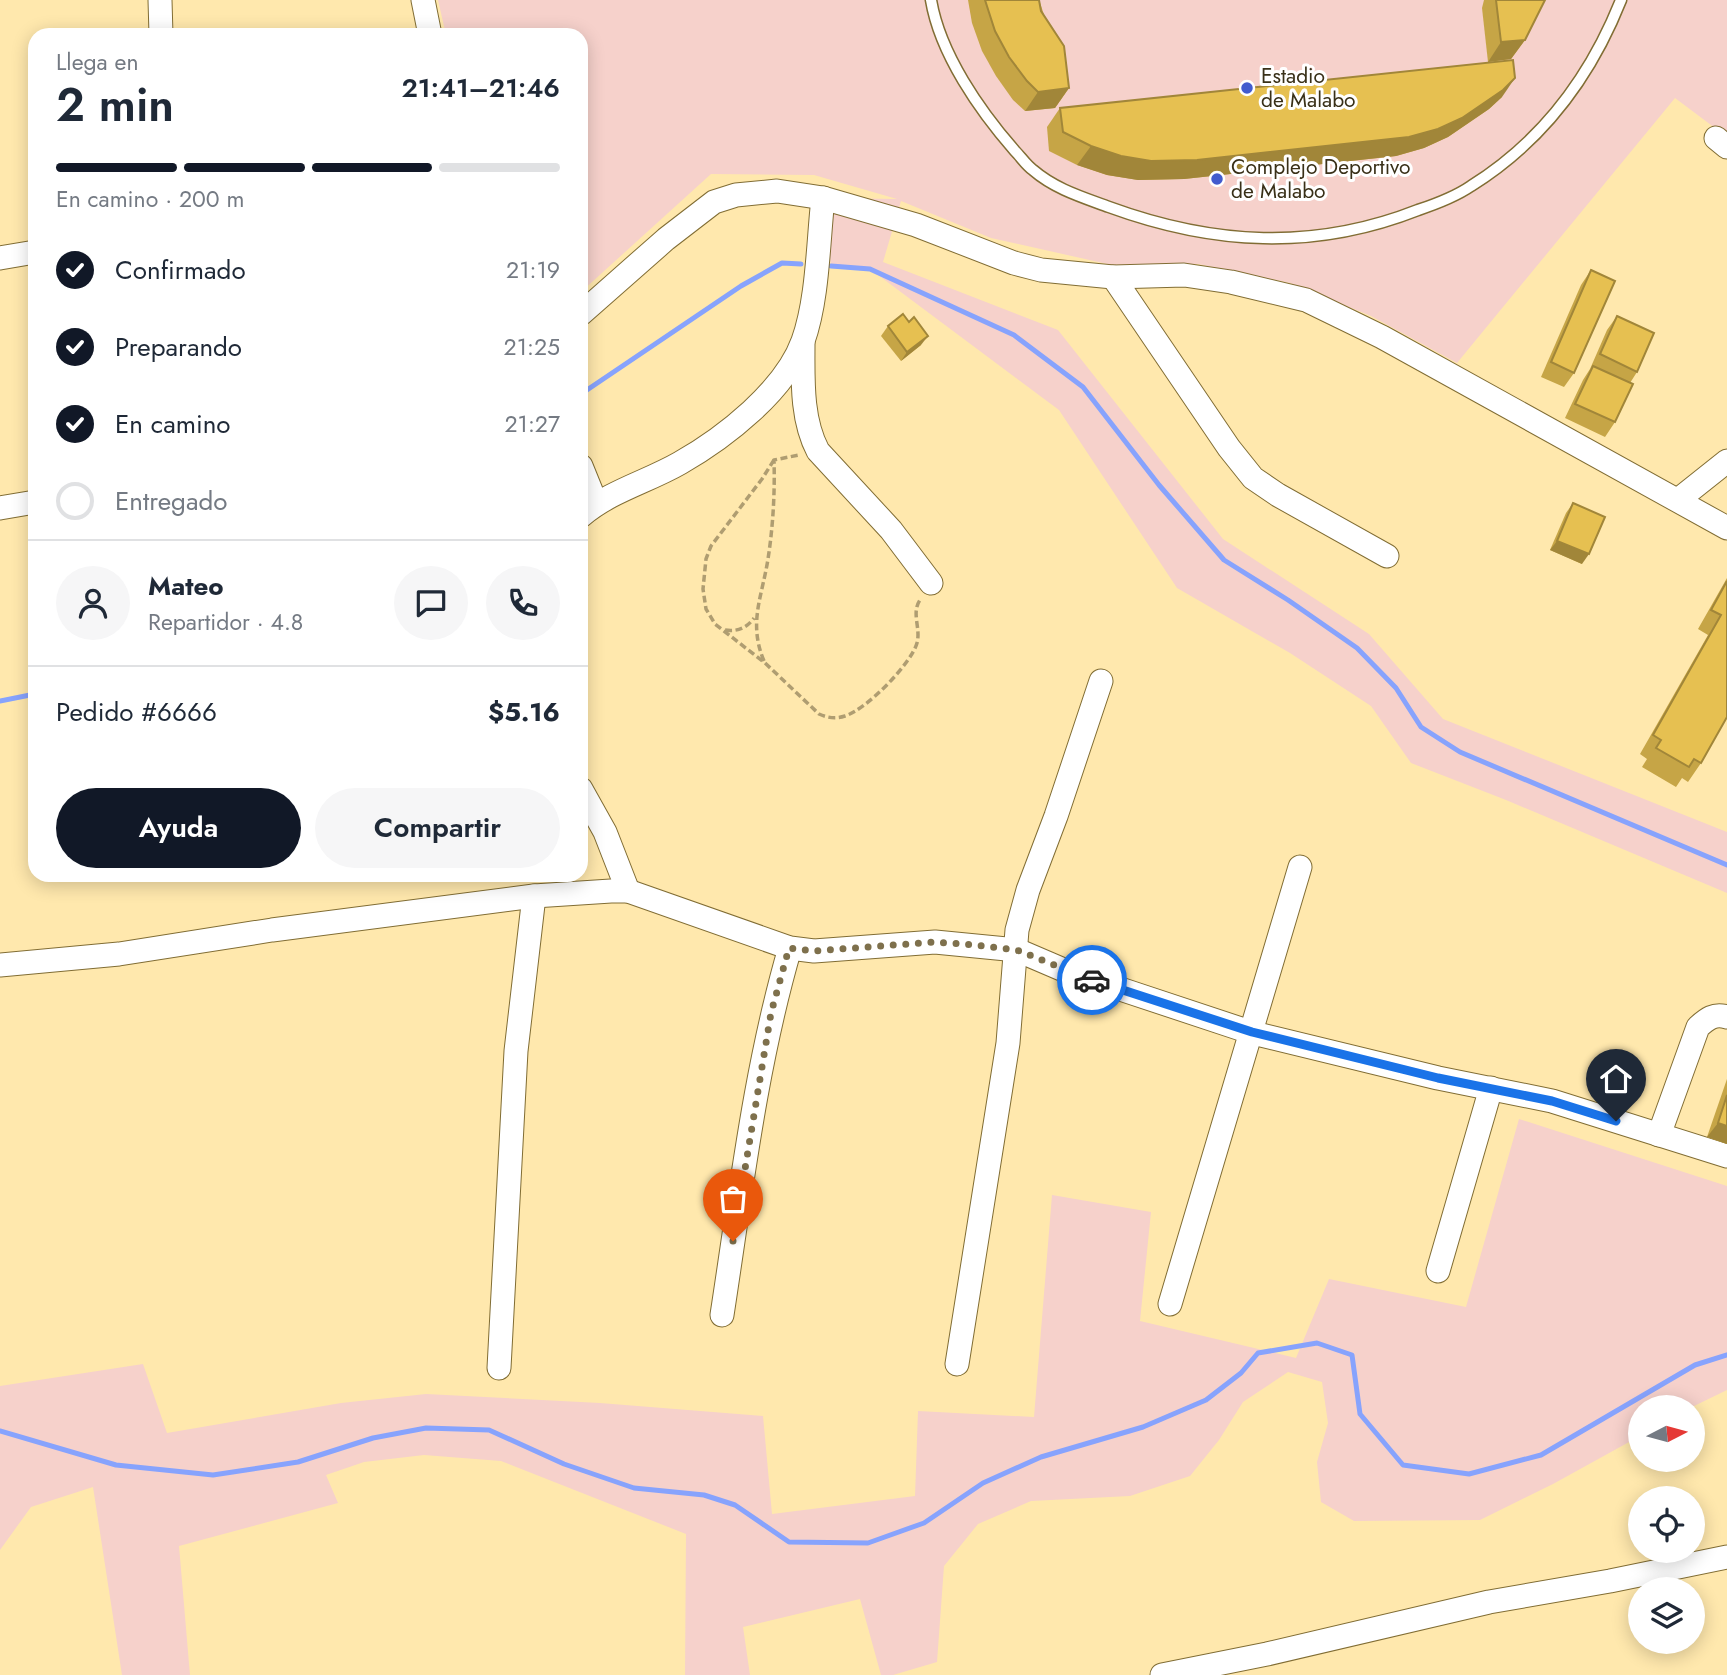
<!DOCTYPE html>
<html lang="es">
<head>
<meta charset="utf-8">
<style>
	body { margin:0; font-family:Jost,sans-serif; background:#f6f6f7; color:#1f2937; height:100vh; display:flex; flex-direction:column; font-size:26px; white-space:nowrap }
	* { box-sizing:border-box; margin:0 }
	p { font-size:23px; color:#747a83 }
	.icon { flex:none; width:38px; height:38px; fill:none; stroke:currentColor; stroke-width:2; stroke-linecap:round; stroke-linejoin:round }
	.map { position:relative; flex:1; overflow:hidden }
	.drawer { position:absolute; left:28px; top:28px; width:560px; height:854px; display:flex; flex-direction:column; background:#fff; border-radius:21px; box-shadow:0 4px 18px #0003 }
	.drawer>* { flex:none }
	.needle { width:46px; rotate:84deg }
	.controls { position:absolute; left:1628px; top:1395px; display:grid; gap:14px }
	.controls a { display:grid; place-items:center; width:77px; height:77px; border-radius:50%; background:#fff; box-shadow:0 4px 18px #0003; font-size:35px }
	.pin { position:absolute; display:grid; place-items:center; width:60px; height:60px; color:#fff; margin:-72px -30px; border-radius:50% 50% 50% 0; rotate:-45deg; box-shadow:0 0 7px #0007 }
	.pin .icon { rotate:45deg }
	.courier { position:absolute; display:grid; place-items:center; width:70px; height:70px; margin:-35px; border:5px solid #1a73e8; border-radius:50%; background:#fff; color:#222; box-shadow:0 2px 9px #0007 }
	.head em { font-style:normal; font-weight:600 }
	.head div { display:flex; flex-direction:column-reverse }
	.head { display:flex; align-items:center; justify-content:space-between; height:119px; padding:0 28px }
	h1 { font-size:46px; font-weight:600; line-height:52px }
	.bar { display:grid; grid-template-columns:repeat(4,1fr); gap:10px 7px; align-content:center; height:84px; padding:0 28px }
	.bar i { height:9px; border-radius:5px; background:#e0e1e3 }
	.bar .on { background:#111827 }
	.bar p { grid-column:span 4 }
	.line { display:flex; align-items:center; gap:18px; padding:0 28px; border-top:2px solid #e0e1e3 }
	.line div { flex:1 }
	.round { display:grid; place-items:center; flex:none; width:74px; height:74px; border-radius:37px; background:#f6f6f7 }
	ol { padding:0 28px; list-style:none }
	li { display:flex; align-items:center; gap:21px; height:77px }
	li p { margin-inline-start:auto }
	li .icon { padding:7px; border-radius:50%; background:#111827; color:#fff; stroke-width:4 }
	li:last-child { color:#747a83 }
	li i { width:38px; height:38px; border:4px solid #e0e1e3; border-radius:50% }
	.cta { display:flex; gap:14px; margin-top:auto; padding:14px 28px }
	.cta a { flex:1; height:80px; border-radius:42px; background:#111827; color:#fff; font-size:28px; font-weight:600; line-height:80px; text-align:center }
	.cta a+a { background:#f6f6f7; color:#1f2937 }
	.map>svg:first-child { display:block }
</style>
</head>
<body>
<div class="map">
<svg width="1727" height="1675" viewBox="0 0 1727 1675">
	<rect width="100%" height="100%" fill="#ffe8ad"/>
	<!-- green -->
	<g fill="#f6d1cb">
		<polygon points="438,0 1727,0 1727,137 1675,98 1457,363 1371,316 1290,283 1198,264 1112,265 991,238 901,201 883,262 1058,330 1223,539 1369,634 1443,719 1727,832 1727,893 1506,800 1411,763 1371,706 1290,653 1177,588 1059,410 870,269 831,266 823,198 897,199 814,175 711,174 581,292 581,35 446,35"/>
		<polygon points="1519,1119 1727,1186 1727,1390 1692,1407 1640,1407 1640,1436 1553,1484 1480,1520 1354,1521 1321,1502 1317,1462 1328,1423 1322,1382 1288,1372 1243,1402 1219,1440 1190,1476 1130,1496 1031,1501 978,1524 944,1566 937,1662 893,1675 881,1675 860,1599 743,1627 750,1675 685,1675 686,1534 501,1461 424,1455 364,1462 326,1475 338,1503 179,1546 190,1675 122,1675 93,1487 31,1507 0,1550 0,1386 143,1364 167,1433 341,1403 426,1394 600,1403 763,1416 772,1514 915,1496 918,1411 1034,1417 1052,1195 1151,1212 1140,1321 1296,1358 1329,1279 1466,1307"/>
	</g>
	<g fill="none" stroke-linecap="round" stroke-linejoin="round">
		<!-- stream -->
		<g stroke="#87a3fd" stroke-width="5">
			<polyline points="831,266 870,269 1014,335 1083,387 1159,485 1224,560 1288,600 1357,648 1396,688 1421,727 1460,752 1727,865"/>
			<polyline points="581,394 741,286 782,263 801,264"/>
			<polyline points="0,701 35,694"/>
			<polyline points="0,1431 116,1465 213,1475 298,1462 373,1438 426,1428 489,1430 564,1464 634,1488 704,1495 735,1505 789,1542 868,1543 924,1523 983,1483 1041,1457 1143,1427 1206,1400 1241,1373 1258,1353 1317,1343 1352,1355 1360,1414 1403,1465 1469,1474 1541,1455 1695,1365 1727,1355"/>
		</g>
		<!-- lane casing -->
		<g stroke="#816d34" stroke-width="13">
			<path id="lane" d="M931,0C940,54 980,111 1015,151C1021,157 1026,165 1033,170C1055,189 1082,197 1109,207C1213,245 1314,251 1418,210C1436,204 1455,197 1471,186C1543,141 1590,78 1621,0"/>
		</g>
		<!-- street casing -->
		<g stroke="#816d34" stroke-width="25">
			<g id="street">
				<polyline points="160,0 161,35"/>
				<polyline points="423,0 430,35"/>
				<polyline points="1716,138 1727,147"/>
				<polyline points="0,258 35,252"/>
				<polyline points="1113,277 1229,448 1253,478 1278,495 1387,556"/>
				<polyline points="581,314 666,239 714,202 736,195 777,191 823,198 916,225 1014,263 1041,270 1113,277 1184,275 1231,282 1306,300 1382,337 1727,528"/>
				<path d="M803,344C803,379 801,419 818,451L891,530L931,583"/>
				<polyline points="581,466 596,503"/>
				<polyline points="1678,500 1727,461"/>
				<polyline points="0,508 35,502"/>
				<path d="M581,516C610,491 647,482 680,463C724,438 785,391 803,341C818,299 818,243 823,198"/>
				<polyline points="581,789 605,832 628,891"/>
				<polyline points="0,965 119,954 272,930 534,896 611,891 628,891 790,948 814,951 935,942 1017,950 1066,971 1253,1033 1438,1078 1552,1101 1727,1156"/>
				<path d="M1659,1135L1698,1027C1707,1019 1714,1013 1727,1017"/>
				<polyline points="1438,1271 1491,1088"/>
				<polyline points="1170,1304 1300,867"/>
				<path d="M722,1315C741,1192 755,1068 790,948"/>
				<polyline points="957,1364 1008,1043 1017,930 1028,890 1056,816 1101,681"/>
				<polyline points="499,1368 516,1051 534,896"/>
				<polyline points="1162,1675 1267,1654 1489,1602 1610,1581 1727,1557"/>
			</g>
		</g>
		<!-- path -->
		<g stroke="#af9d71" stroke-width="3.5" stroke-dasharray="7 3.5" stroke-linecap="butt">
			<path d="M774,460L762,479L711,546L706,559L703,589L706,609L715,624L765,663L819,714C828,718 836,719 845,716C867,709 911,664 917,643C921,628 911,613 920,600"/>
			<path d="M725,630C737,632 747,628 754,618"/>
			<path d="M764,661C748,623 762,597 768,559C773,527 775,492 774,460L799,455"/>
		</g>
		<!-- lane -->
		<use href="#lane" stroke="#fff" stroke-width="10"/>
		<!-- street -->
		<use href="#street" stroke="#fff" stroke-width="23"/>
	</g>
	<!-- wall -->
	<g fill="#c6a546">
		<polygon points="968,0 1039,0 1069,88 1055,108 1025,111 1013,100 996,76 982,51 972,23"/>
		<polygon points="1484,0 1545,0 1525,40 1511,59 1488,62 1482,8"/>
		<polygon points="1502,97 1489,109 1448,137 1424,148 1396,156 1184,179 1138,180 1107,175 1077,165 1049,151 1047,127 1060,108"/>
		<polygon points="1591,270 1574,373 1564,387 1541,377 1581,285"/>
		<polygon points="1617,316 1637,372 1630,383 1615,422 1605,437 1565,418 1583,380 1590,369 1607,330"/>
		<polygon points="888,326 921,345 901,361 881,336"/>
		<polygon points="1573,503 1582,564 1550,550 1566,513"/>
		<polygon points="1727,578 1727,717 1701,763 1688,782 1682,778 1676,787 1642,767 1647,759 1640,754 1708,635 1698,629"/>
		<polygon points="1727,1079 1727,1144 1707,1137"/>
	</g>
	<!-- shaded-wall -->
	<g fill="#a18639">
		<polygon points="1525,40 1511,59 1488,62 1501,42"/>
		<polygon points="1515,78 1502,97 1489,109 1448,137 1424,148 1396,156 1184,179 1138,180 1107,175 1077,165 1091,146"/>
		<polygon points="1069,88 1055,108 1025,111 1038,92"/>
		<polygon points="928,336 921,345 901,361 907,352"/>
		<polygon points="1557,541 1589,554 1582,564 1550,550"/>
		<polygon points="1718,1123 1727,1126 1727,1144 1707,1137"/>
	</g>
	<!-- building -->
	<g fill="#e6c051" stroke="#a18639" stroke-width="2">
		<polygon points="985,0 1039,0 1041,11 1064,46 1069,88 1038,92 1027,81 1009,57 995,31"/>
		<polygon points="1496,0 1545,0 1525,40 1501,42"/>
		<polygon points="1513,60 1515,78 1503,90 1462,118 1438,129 1409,137 1197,160 1151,161 1121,156 1091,146 1063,132 1060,108"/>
		<polygon points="1591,270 1615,281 1574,373 1551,362"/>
		<polygon points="903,314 909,322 914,317 928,336 907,352 888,326"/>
		<polygon points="1617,316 1654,333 1637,372 1600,354"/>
		<polygon points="1593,366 1633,384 1615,422 1575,404"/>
		<polygon points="1573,503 1605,517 1589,554 1557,541"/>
		<polygon points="1727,581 1727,717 1701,763 1694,759 1689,767 1656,748 1661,740 1653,735 1721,615 1711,610"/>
		<polygon points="1727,1095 1727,1126 1718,1123"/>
	</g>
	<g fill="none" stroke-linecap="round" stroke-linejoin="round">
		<!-- done -->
		<polyline stroke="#7e704c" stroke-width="7" stroke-dasharray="0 12.6" points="733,1241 771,1013 789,948 814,951 935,942 975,945 1017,950 1092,980"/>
		<!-- route -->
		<polyline stroke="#1a73e8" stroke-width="9" points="1092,980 1252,1032 1438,1078 1552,1101 1616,1121"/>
	</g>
	<!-- markers -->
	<g fill="#425bce" stroke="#fff" stroke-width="2.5">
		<circle cx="1247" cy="88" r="7"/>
		<circle cx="1217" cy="179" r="7"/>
	</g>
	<g text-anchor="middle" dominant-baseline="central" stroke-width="6" stroke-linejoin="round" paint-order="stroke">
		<!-- poi labels -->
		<g font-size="21" fill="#393018" stroke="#fff" text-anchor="start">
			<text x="1261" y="76">Estadio<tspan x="1261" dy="24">de Malabo</tspan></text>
			<text x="1231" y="167">Complejo Deportivo<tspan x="1231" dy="24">de Malabo</tspan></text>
		</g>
	</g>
</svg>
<div class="controls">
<a><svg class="needle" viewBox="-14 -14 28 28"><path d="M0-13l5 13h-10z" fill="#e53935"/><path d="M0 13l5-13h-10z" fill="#747a83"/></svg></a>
<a><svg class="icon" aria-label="locate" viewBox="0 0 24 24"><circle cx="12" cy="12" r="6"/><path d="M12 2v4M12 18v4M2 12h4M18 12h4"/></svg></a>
<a><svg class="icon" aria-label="layers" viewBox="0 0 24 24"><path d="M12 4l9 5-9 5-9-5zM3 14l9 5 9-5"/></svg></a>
</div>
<div class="pin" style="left:733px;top:1241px;background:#ea580c"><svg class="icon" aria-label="bag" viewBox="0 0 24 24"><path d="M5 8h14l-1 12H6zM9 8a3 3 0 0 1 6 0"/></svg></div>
<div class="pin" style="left:1616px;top:1121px;background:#1f2937"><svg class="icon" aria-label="home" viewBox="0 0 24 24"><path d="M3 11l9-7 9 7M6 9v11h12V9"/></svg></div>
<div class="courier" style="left:1092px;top:980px"><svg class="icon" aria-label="car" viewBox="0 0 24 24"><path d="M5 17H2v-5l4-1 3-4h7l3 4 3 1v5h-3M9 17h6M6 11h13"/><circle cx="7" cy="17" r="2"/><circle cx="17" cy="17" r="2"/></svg></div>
<section class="drawer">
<div class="head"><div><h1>2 min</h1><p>Llega en</p></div><em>21:41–21:46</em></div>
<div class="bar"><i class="on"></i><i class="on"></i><i class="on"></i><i></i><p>En camino · 200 m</p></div>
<ol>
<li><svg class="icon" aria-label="check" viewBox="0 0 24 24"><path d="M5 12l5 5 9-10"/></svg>Confirmado<p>21:19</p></li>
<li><svg class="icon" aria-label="check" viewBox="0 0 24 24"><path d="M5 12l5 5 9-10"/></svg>Preparando<p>21:25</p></li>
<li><svg class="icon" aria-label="check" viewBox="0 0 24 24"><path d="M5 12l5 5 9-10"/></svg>En camino<p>21:27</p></li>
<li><i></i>Entregado</li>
</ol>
<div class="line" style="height:126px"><a class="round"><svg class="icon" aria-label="person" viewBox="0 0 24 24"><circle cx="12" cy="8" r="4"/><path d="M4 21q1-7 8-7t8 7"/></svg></a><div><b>Mateo</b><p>Repartidor · 4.8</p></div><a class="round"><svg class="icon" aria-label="chat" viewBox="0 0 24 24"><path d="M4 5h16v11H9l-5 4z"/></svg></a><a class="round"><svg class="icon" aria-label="phone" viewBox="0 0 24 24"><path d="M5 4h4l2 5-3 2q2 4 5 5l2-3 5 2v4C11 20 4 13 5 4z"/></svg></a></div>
<div class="line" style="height:91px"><div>Pedido #6666</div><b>$5.16</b></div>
<div class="cta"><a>Ayuda</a><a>Compartir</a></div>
</section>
</div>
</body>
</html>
